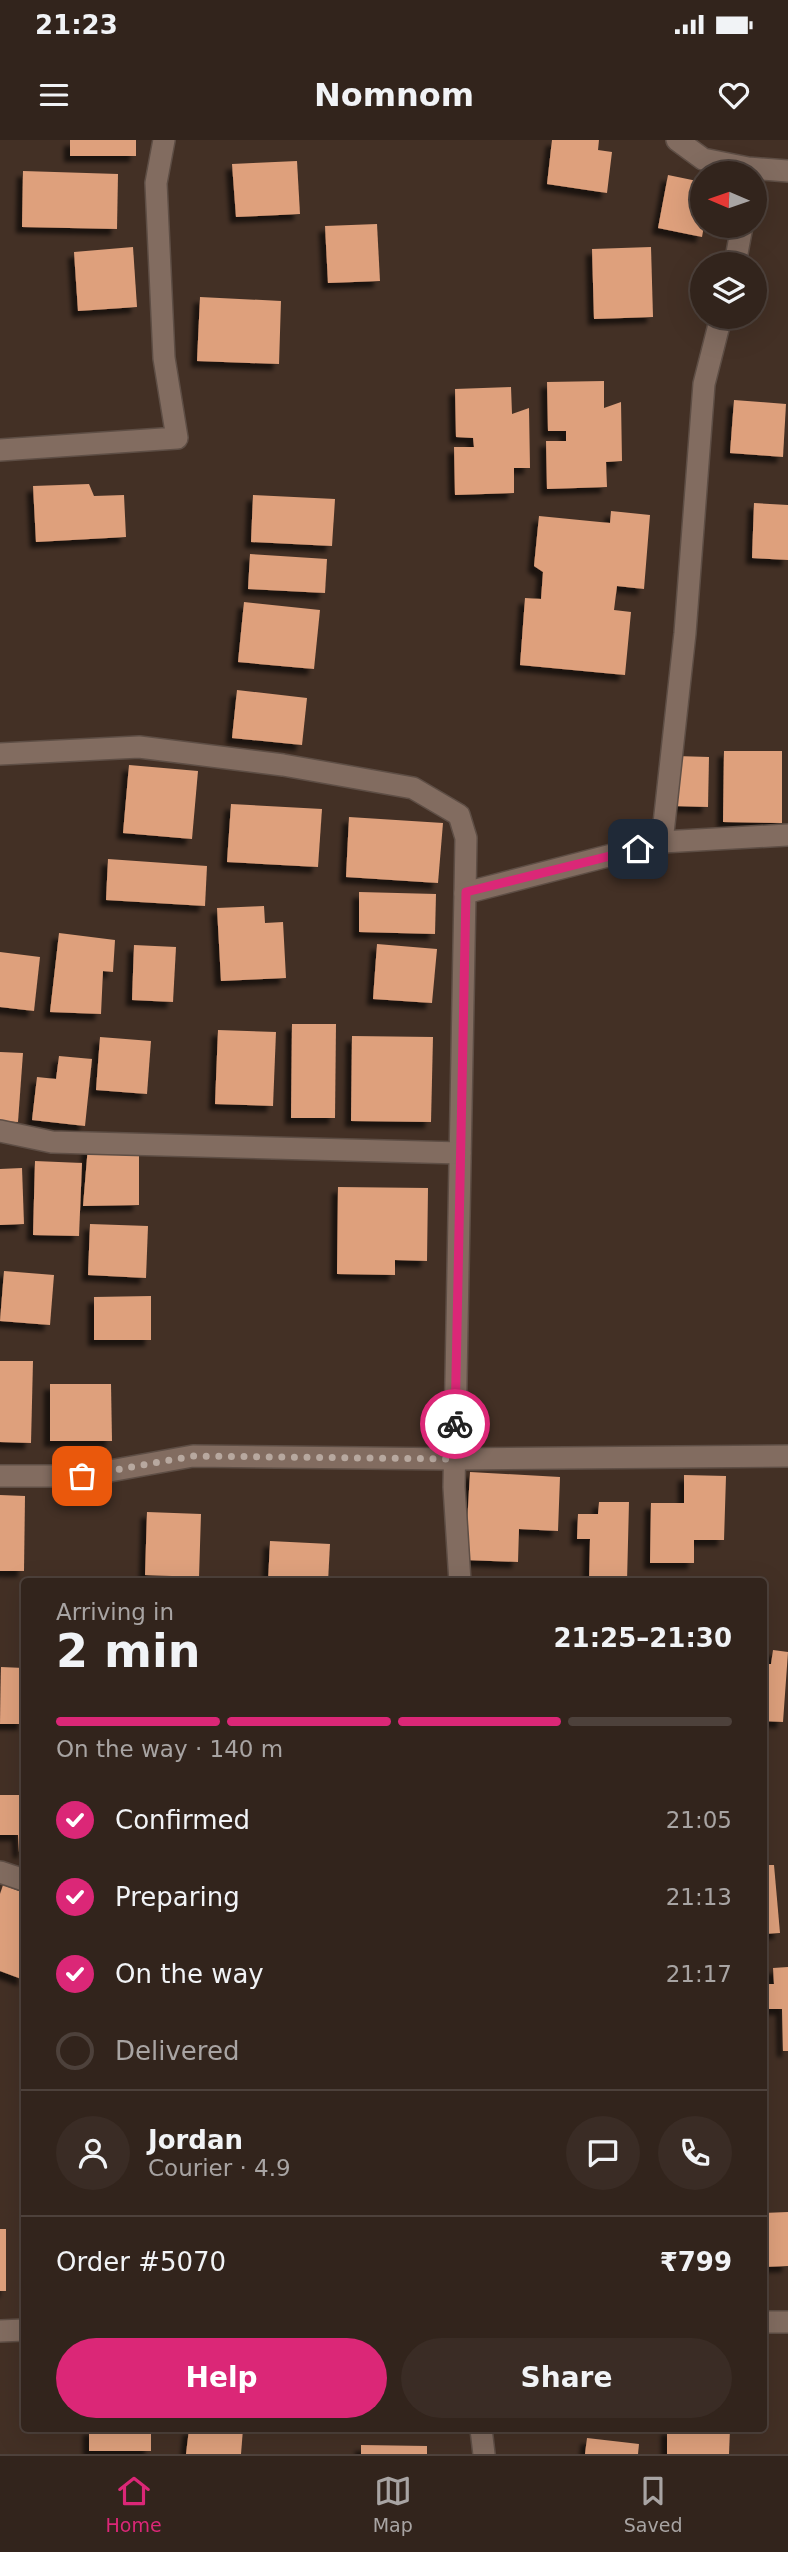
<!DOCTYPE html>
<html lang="en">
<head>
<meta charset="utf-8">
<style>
	body { margin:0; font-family:"DejaVu Sans",sans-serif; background:#3a2c25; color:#f1f3f6; height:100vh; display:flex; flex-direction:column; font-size:26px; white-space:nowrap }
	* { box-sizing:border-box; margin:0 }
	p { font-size:23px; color:#a8a4a3 }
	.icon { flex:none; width:38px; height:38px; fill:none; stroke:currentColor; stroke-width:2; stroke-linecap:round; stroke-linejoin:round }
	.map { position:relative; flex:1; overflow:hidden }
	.panel { position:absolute; left:21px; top:1438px; width:746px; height:854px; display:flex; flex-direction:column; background:#32241c; border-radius:7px; box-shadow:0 7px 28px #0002,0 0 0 2px #4d413b }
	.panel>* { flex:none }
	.needle { width:46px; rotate:272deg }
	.tools { position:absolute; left:690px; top:21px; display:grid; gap:14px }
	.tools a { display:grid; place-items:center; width:77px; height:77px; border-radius:50%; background:#32241c; box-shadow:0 7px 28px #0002,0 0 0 2px #4d413b; font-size:35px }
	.pin { position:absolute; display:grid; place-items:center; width:60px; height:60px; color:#fff; margin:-30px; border-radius:14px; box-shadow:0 4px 10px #0006 }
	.courier { position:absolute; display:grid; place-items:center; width:70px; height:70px; margin:-35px; border:5px solid #db2777; border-radius:50%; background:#fff; color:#222; box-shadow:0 2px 9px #0007 }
	.summary em { font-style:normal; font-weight:600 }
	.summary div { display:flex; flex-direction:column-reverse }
	.summary { display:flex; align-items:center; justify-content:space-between; height:119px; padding:0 35px }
	h1 { font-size:46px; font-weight:600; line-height:52px }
	.bar { display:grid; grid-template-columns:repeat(4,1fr); gap:10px 7px; align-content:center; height:84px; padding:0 35px }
	.bar i { height:9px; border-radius:5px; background:#4d413b }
	.bar .on { background:#db2777 }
	.bar p { grid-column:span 4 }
	.line { display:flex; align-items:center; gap:18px; padding:0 35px; border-top:2px solid #4d413b }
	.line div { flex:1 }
	.round { display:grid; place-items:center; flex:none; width:74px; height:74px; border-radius:37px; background:#3a2c25 }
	ol { padding:0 35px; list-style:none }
	li { display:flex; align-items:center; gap:21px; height:77px }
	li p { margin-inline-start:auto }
	li .icon { padding:7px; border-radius:50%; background:#db2777; color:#fff; stroke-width:4 }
	li:last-child { color:#a8a4a3 }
	li i { width:38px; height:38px; border:4px solid #4d413b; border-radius:50% }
	.button { display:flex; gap:14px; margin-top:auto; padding:14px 35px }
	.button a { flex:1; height:80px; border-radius:42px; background:#db2777; color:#fff; font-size:28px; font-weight:600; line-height:80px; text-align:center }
	.button a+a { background:#3a2c25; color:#f1f3f6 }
	.status { display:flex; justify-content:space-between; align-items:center; height:49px; padding:0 35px; background:#32241c; direction:ltr }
	.status svg { height:19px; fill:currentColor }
	header { display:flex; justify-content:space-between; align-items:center; height:91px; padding:0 35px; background:#32241c; font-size:32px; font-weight:600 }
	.tab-bar { display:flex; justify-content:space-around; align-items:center; height:98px; border-top:2px solid #4d413b; background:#32241c; font-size:19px; color:#a8a4a3 }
	.tab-bar a { display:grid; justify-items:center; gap:4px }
	.tab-bar .on { color:#db2777 }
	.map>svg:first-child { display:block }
</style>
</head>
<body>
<div class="status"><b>21:23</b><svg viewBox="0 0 49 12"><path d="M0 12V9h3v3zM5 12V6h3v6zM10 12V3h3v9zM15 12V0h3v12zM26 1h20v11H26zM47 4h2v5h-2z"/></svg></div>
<header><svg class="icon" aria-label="menu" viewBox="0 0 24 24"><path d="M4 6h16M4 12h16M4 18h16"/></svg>Nomnom<svg class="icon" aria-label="heart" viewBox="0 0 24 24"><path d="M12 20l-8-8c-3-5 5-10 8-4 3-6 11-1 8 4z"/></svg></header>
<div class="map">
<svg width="788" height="2314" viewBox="0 0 788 2314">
	<defs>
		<filter id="shadow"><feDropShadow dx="-6" dy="6" stdDeviation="2" flood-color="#0009"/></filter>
	</defs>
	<rect width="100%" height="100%" fill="#433025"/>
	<!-- building -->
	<g fill="#dea07c" filter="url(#shadow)">
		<rect x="70" y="0" width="66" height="16"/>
		<polygon points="552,0 599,0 598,10 612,12 607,53 547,44"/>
		<polygon points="297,21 300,74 236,77 232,24"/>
		<polygon points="23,31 118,34 117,89 22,87"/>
		<polygon points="668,35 702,42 702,86 704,86 702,97 658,88"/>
		<polygon points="377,84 380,141 328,143 325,86"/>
		<polygon points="133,107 137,167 78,171 74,112"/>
		<polygon points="651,107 653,177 594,179 592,109"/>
		<polygon points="200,157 281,161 279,224 197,221"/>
		<polygon points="604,241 604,268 621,262 622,321 606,322 607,347 547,349 546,301 566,301 566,291 548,291 547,242"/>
		<polygon points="511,247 512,274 529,268 530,328 514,328 514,353 455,355 454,307 474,307 473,298 456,297 455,249"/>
		<polygon points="734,260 786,264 783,317 730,313"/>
		<polygon points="89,344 94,356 124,355 126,397 36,402 33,346"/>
		<polygon points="253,355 335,359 332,406 251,402"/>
		<polygon points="754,363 788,365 788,420 752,418"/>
		<polygon points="611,371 650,375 644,449 617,446 614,470 631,472 625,535 520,525 525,458 541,459 543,432 534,426 539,376 610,383"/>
		<polygon points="250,414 327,419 325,453 248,449"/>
		<polygon points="244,462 320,470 314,529 238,522"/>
		<polygon points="237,550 307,558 302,605 232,598"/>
		<polygon points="724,611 782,611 782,683 723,682"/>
		<polygon points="676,616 709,617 708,667 674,666"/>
		<polygon points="129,625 198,631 192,699 123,693"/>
		<polygon points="231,664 322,669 318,727 227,722"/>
		<polygon points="349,677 443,683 438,743 346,737"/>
		<polygon points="108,719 207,726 205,766 106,760"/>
		<polygon points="359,752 436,754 435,794 359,792"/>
		<polygon points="264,766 265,783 283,782 286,838 221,841 217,768"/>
		<polygon points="59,793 115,800 113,832 103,831 101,874 50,872"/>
		<polygon points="377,804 437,809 432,863 373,859"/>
		<polygon points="134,805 176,807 173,862 132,860"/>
		<polygon points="0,812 40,817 34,871 0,867"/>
		<polygon points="292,884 336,884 335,978 291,978"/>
		<polygon points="218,890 276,892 273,966 215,964"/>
		<polygon points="352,896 433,897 431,982 351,981"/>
		<polygon points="100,897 151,901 147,954 96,950"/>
		<polygon points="0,912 23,913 18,982 0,981"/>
		<polygon points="59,916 92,919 85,986 32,980 37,937 56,939"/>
		<polygon points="139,1005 139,1065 83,1066 88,1006"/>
		<polygon points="35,1021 82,1023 79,1096 33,1095"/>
		<polygon points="22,1028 24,1084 0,1085 0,1029"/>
		<polygon points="338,1047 428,1048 427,1121 395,1120 395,1135 337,1134"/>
		<polygon points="90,1084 148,1086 146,1138 88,1135"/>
		<polygon points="4,1131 54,1135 50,1185 0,1181"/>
		<polygon points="151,1156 151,1200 94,1200 94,1157"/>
		<polygon points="0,1221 33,1221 31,1303 0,1302"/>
		<polygon points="50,1244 111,1244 112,1301 50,1301"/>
		<polygon points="470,1332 560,1337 558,1391 519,1389 518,1422 465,1420"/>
		<polygon points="684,1335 726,1336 724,1400 694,1400 694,1423 650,1423 651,1363 684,1363"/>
		<polygon points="0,1355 25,1356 24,1431 0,1431"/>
		<polygon points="599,1362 629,1362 627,1442 589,1442 590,1399 577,1399 578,1374 598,1374"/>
		<polygon points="147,1372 201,1374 199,1437 145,1435"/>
		<polygon points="270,1401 330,1404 328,1442 268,1442"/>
		<polygon points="773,1510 788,1512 783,1582 763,1581 763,1524 771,1524"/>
		<polygon points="1,1527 24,1528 24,1584 0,1584"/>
		<polygon points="0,1655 24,1655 24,1712 19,1712 18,1695 0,1695"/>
		<polygon points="763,1725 774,1725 780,1793 763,1794"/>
		<polygon points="3,1745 24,1753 24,1840 0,1831 0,1754"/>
		<polygon points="788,1827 788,1911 783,1911 782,1869 763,1869 763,1844 774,1844 773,1828"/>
		<polygon points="788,2072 788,2126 763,2127 763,2073"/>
		<rect x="0" y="2089" width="6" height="62"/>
		<rect x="89" y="2289" width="62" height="22"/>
		<polygon points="189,2289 243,2289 241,2314 186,2314"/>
		<polygon points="667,2289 730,2289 729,2314 667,2314"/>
		<polygon points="587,2298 639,2304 638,2314 585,2314"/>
		<polygon points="361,2305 427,2306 427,2314 361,2314"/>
	</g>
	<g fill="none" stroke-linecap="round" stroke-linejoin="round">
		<!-- minor casing -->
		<g stroke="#5e4e45" stroke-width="24">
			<g id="minor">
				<polyline points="677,0 703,19 748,28 788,31"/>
				<polyline points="735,124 742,86"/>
				<polyline points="0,310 177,298 164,218 156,43 164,0"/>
				<polyline points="0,614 139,607 283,625 413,648 459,675 466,698 454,1347 460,1442"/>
				<polyline points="662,702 685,493 704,244 721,177"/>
				<polyline points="465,753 662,702 788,695"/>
				<polyline points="0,991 52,1002 460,1013"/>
				<polyline points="0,1336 82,1336 193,1316 455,1319 788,1316"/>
				<polyline points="0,1732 24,1740"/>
				<polyline points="763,2182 788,2182"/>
				<polyline points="0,2191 24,2190"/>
				<polyline points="481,2289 484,2314"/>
			</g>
		</g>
		<!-- minor -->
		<use href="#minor" stroke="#826c60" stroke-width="21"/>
	</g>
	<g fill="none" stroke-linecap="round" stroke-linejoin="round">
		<!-- done -->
		<polyline stroke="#b7a89f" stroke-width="7" stroke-dasharray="0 12.6" points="82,1336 193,1316 454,1319 455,1284"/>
		<!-- route -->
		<polyline stroke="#db2777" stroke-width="9" points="455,1284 466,752 638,709"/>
	</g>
</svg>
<div class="tools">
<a><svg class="needle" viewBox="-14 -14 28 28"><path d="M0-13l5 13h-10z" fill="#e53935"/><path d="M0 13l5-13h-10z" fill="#a8a4a3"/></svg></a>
<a><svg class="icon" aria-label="layers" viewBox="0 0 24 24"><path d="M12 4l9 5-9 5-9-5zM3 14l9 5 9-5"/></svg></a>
</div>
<div class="pin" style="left:82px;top:1336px;background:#ea580c"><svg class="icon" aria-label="bag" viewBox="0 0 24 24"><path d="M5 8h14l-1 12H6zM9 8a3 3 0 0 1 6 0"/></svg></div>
<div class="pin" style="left:638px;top:709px;background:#1f2937"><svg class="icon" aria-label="home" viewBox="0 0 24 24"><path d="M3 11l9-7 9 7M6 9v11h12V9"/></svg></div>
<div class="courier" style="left:455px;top:1284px"><svg class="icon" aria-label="bike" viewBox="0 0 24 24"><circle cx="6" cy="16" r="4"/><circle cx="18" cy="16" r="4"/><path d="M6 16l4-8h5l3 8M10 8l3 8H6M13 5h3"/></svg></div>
<section class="panel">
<div class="summary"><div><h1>2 min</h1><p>Arriving in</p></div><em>21:25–21:30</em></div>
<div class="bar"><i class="on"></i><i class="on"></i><i class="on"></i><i></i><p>On the way · 140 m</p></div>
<ol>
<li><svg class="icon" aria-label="check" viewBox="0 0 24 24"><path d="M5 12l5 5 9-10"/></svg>Confirmed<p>21:05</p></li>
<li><svg class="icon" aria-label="check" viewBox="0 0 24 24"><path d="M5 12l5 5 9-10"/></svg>Preparing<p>21:13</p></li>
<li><svg class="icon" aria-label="check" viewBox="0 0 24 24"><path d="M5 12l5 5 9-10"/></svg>On the way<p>21:17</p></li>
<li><i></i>Delivered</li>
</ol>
<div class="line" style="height:126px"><a class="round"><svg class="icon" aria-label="person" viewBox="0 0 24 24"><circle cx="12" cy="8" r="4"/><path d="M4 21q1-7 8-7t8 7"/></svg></a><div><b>Jordan</b><p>Courier · 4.9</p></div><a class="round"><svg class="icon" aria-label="chat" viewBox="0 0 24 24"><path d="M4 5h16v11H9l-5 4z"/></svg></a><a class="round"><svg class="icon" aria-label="phone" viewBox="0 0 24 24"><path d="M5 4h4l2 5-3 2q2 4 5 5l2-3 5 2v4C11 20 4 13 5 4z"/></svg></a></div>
<div class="line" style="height:91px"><div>Order #5070</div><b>₹799</b></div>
<div class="button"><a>Help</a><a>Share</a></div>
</section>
</div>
<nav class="tab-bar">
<a class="on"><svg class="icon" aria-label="home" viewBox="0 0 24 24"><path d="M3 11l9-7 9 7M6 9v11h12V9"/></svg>Home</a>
<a><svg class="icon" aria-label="map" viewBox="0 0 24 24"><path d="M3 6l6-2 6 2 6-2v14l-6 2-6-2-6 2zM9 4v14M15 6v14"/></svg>Map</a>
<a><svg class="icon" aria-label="saved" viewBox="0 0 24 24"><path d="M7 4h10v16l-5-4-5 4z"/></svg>Saved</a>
</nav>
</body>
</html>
